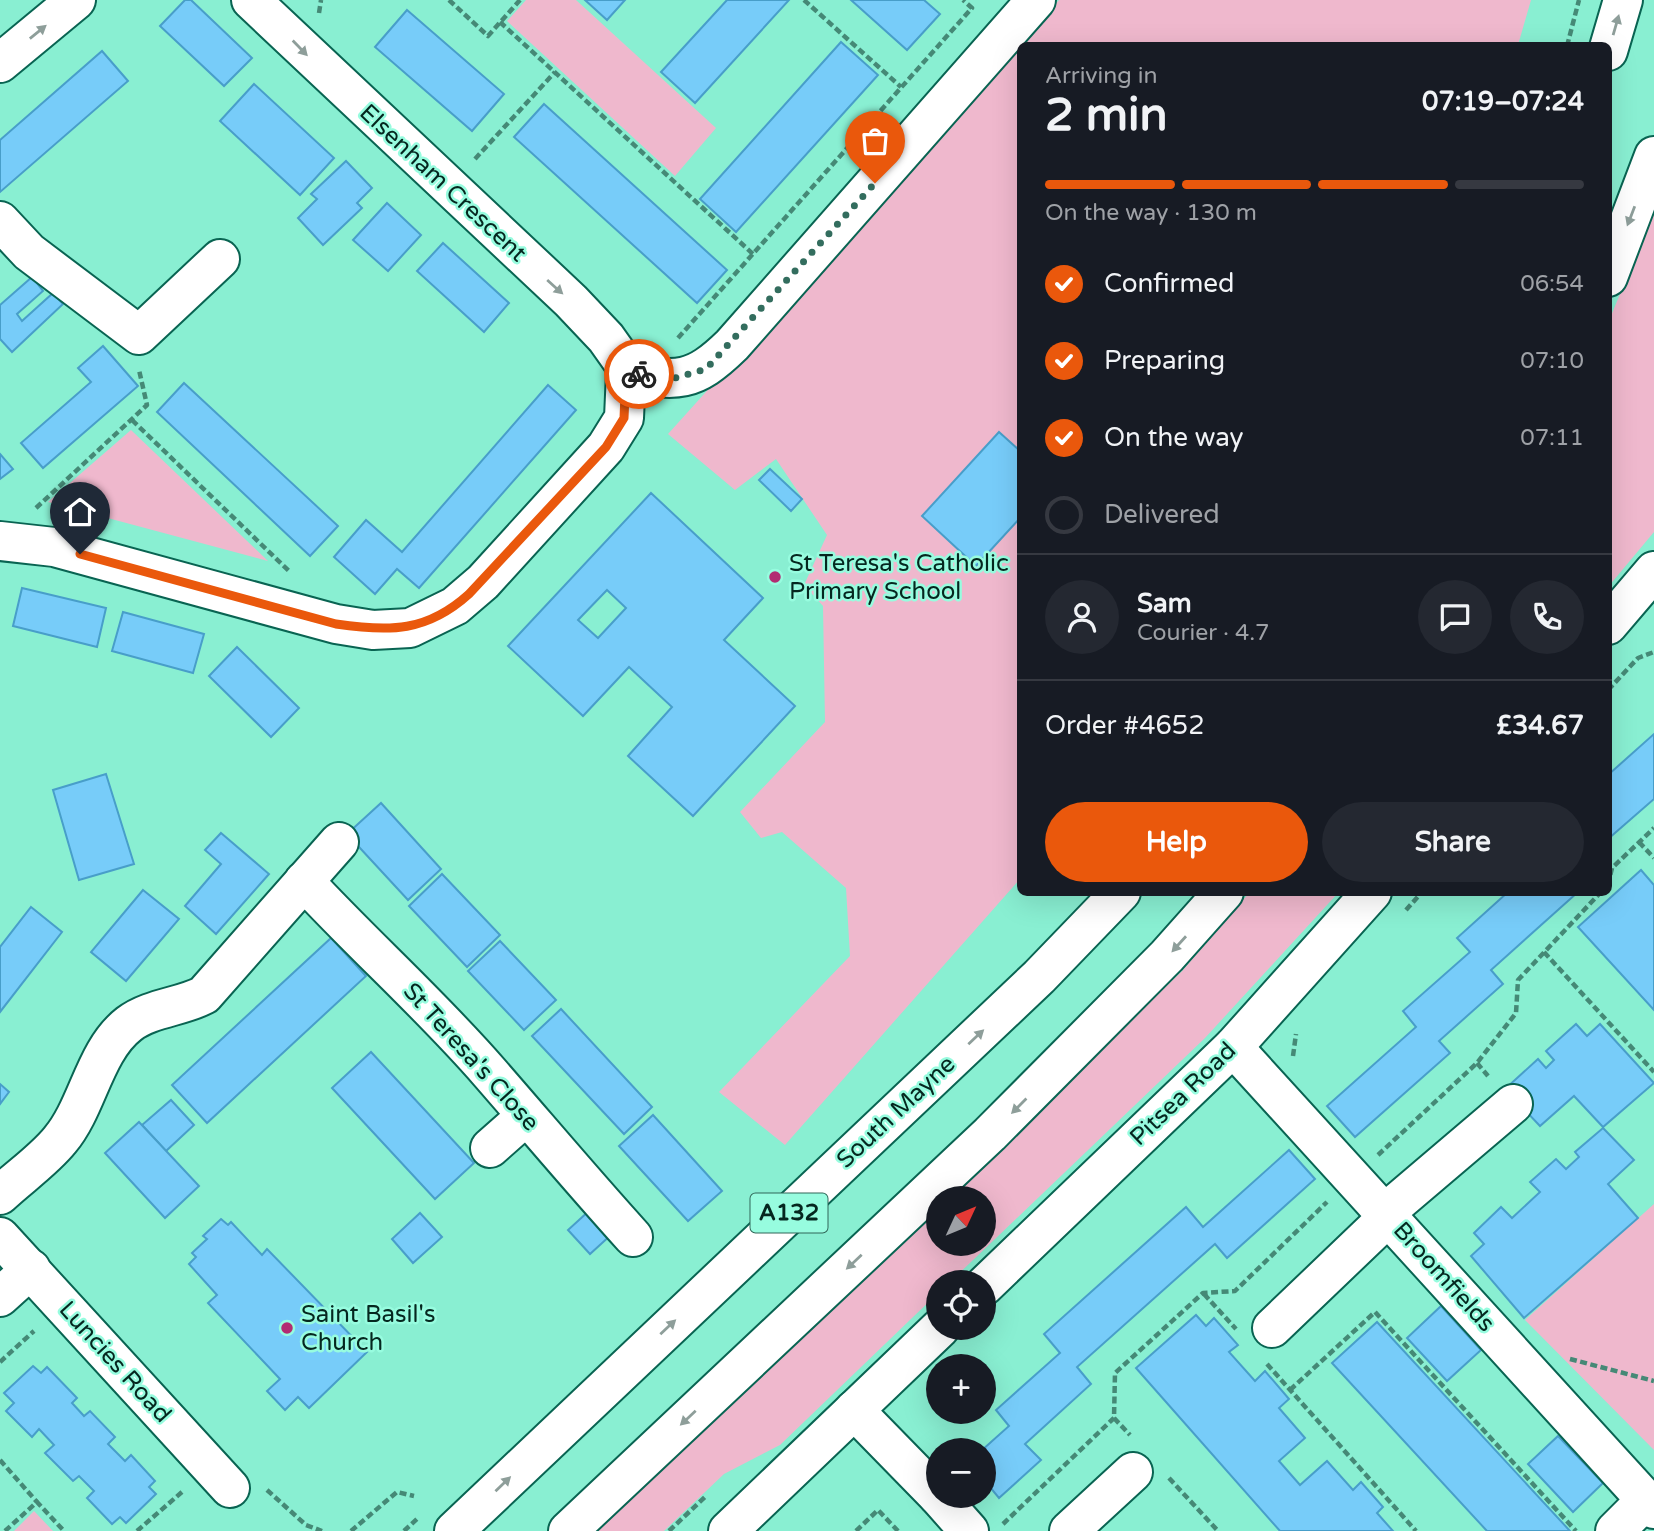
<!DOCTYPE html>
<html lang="en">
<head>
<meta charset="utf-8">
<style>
	body { margin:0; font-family:"Varela Round",sans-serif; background:#242831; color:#f1f3f6; height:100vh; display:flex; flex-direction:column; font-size:26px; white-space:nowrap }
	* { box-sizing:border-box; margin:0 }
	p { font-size:23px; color:#9ea1a6 }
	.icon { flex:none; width:38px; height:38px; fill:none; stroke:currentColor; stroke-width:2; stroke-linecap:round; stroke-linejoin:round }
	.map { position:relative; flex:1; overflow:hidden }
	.panel { position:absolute; left:1017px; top:42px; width:595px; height:854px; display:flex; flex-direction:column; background:#171b24; border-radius:10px; box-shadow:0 7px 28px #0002 }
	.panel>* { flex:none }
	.needle { width:46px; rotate:46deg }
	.tools { position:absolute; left:926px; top:1186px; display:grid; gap:14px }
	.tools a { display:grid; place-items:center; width:70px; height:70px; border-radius:50%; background:#171b24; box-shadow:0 7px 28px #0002; font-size:35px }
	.pin { position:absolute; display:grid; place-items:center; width:60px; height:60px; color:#fff; margin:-72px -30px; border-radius:50% 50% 50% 0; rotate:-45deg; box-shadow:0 0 7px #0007 }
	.pin .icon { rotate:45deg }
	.courier { position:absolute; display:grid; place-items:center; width:70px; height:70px; margin:-35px; border:5px solid #ea580c; border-radius:50%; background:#fff; color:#222; box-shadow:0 2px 9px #0007 }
	.head em { font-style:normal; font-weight:700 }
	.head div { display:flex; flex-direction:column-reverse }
	.head { display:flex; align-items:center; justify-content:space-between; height:119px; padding:0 28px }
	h1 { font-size:46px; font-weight:700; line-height:52px }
	.bar { display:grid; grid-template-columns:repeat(4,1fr); gap:10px 7px; align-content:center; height:84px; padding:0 28px }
	.bar i { height:9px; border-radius:5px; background:#363941 }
	.bar .selected { background:#ea580c }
	.bar p { grid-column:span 4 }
	.line { display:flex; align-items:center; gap:18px; padding:0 28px; border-top:2px solid #363941 }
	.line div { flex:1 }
	.round { display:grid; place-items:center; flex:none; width:74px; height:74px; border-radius:37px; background:#242831 }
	ol { padding:0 28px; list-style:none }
	li { display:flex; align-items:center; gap:21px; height:77px }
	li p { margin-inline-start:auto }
	li .icon { padding:7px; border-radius:50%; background:#ea580c; color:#fff; stroke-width:4 }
	li:last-child { color:#9ea1a6 }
	li i { width:38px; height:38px; border:4px solid #363941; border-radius:50% }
	.button { display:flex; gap:14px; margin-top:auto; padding:14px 28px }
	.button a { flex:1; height:80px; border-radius:42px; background:#ea580c; color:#fff; font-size:28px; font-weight:700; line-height:80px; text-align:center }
	.button a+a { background:#242831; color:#f1f3f6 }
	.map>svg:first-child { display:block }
</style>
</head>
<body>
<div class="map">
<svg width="1654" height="1531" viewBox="0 0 1654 1531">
	<rect width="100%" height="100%" fill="#89efd2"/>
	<!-- green -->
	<g fill="#efb8cd">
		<polygon points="526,0 576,0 716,128 675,176 507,21"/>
		<polygon points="1059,0 1531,0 1518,45 1020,46 1020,879 785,1145 719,1092 850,956 846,888 782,832 761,838 740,812 825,722 823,606 804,585 827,535 776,459 735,490 668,434"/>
		<polygon points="1654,212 1654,532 1608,587 1608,323"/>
		<polygon points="131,430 268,561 48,502"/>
		<polygon points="1249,893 1338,893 1205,1038 949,1283 938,1283 938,1293 780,1445 724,1474 664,1531 597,1531 938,1205 938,1244 984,1244 984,1199 944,1199 1182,971"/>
		<polygon points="1654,1204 1654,1450 1525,1320"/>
		<polygon points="34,1511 53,1531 14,1531"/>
	</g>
	<!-- building -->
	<g fill="#77ccf9" stroke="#489ec9" stroke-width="2" fill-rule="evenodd">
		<polygon points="185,0 191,0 252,58 224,86 160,26"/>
		<polygon points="585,0 625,0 607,20"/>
		<polygon points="727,0 789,0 695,103 661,72"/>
		<polygon points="851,0 924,0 940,14 907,50"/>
		<polygon points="407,10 504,94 472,131 375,47"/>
		<polygon points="841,42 878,75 736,232 700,199"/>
		<polygon points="102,51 128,81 0,192 0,140"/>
		<polygon points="254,84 334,158 300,195 220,121"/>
		<polygon points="544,104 727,270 697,303 514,137"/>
		<polygon points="346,161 372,188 357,203 362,208 323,245 298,218 317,199 311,194"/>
		<polygon points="387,203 421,235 388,271 353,240"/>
		<polygon points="443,243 509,303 484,332 417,271"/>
		<polygon points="32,277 43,291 17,314 22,321 53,293 63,304 12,352 0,339 0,305"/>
		<polygon points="103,346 138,386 43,468 21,443 91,382 78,368"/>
		<polygon points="184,383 338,526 310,556 157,412"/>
		<polygon points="548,385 576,410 419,588 397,569 375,594 334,557 366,520 402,552"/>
		<polygon points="999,432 1020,451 1020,518 976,566 922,516"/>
		<polygon points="0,454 13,469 0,479"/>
		<polygon points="770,469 802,499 791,511 759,480"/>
		<path d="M651,493L763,598L724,640L795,706L693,816L628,756L672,707L629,667L583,716L508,646ZM607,590L626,608L598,638L578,620Z"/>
		<polygon points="22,588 106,608 97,647 13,626"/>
		<polygon points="123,612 204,634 193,673 112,651"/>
		<polygon points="237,647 299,708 271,737 209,676"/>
		<polygon points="1654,734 1654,799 1608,839 1608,775"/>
		<polygon points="106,774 134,864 79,880 53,790"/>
		<polygon points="381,803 441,869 408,900 347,834"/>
		<polygon points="221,833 269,874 216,934 185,906 221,864 205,850"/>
		<polygon points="1641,870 1654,885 1654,1010 1578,927"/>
		<polygon points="442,874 500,935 467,967 409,906"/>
		<polygon points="143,890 179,919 126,981 91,952"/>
		<polygon points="1508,892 1578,892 1491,970 1503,984 1439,1041 1450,1053 1355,1137 1327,1106 1416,1027 1403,1011 1470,952 1457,938"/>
		<polygon points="31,907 62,932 0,1012 0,947"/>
		<polygon points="331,938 366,976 207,1123 172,1085"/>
		<polygon points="500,941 556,1000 524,1030 468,971"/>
		<polygon points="561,1009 652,1107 624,1134 532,1036"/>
		<polygon points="1576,1024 1587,1036 1600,1024 1654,1083 1603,1127 1574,1096 1540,1126 1505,1089 1538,1059 1546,1068 1554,1060 1546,1051"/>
		<polygon points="371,1052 474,1163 435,1199 332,1088"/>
		<polygon points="0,1084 9,1092 0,1104"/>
		<polygon points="171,1100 194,1125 166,1151 142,1125"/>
		<polygon points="653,1115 722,1191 688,1221 619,1146"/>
		<polygon points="139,1122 199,1186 165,1218 105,1153"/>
		<polygon points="1603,1128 1634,1160 1608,1184 1638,1218 1524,1318 1471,1256 1484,1244 1474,1233 1501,1207 1512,1218 1540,1192 1530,1182 1556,1159 1566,1169 1579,1157 1575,1152"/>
		<polygon points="1289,1150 1315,1179 1227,1258 1215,1244 1077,1367 1091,1384 1025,1444 1041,1460 999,1498 984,1480 984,1451 981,1451 1009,1426 996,1410 1060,1353 1044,1334 1186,1207 1203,1227"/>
		<polygon points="590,1210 612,1234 590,1254 568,1230"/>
		<polygon points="420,1213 442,1237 413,1263 392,1239"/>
		<polygon points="221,1219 228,1225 231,1222 262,1255 267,1249 367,1352 309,1408 298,1397 285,1410 267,1391 280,1379 208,1303 217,1295 189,1264 196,1257 192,1253 207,1239 203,1236"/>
		<polygon points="1441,1306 1481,1350 1447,1381 1407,1338"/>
		<polygon points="1196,1315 1206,1326 1214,1318 1238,1345 1229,1352 1255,1381 1265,1371 1289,1399 1279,1408 1305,1438 1279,1461 1300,1485 1327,1461 1353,1490 1361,1482 1383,1507 1377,1513 1393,1531 1280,1531 1136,1368"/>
		<polygon points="1377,1322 1570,1531 1487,1531 1332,1363"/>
		<polygon points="33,1366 41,1373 47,1367 77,1398 72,1403 84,1416 90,1411 115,1437 108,1444 125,1461 131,1455 155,1481 149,1487 156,1494 126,1523 120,1517 112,1524 87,1498 94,1491 79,1476 73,1481 45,1453 54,1445 39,1429 32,1437 6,1411 14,1403 4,1393"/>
		<polygon points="1558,1436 1603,1483 1573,1512 1528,1464"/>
	</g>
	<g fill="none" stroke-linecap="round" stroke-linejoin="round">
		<!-- minor casing -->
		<g stroke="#096452" stroke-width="42">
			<g id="minor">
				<polyline points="0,63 76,0"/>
				<polyline points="0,221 29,252 139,335 220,259"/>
				<path d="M626,372C678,382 693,383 732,345L1036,0"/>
				<polyline points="0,541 54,547 336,624 373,630 410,628 455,606 483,582 606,447 624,418 626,372 623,362 606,338 571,301 251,0"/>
				<polyline points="1608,625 1654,571"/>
				<path d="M304,881C364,946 431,1005 489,1072C537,1127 584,1183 633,1237"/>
				<polyline points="1233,1047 1654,1509"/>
				<polyline points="490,1148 525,1117"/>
				<path d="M0,1195C19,1177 44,1160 60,1140C88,1107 94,1051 129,1024C150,1008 181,1007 204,995L339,842"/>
				<polyline points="1386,1212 1513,1104"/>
				<polyline points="0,1237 230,1488"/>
				<polyline points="984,1286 1233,1047 1372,892"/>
				<polyline points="0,1297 31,1269"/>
				<polyline points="1272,1328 1389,1216"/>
				<polyline points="854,1410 938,1496"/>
				<polyline points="938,1496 969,1531"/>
				<polyline points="728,1531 940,1328"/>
				<polyline points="1069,1531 1133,1472"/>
				<polyline points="1615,1531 1646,1500"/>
			</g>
		</g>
		<!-- primary casing -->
		<g stroke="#096452" stroke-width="42">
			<g id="primary">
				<polyline points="1608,51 1623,0"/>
				<polyline points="1608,277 1654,156"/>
				<polyline points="454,1531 1039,977 1121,892"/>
				<polyline points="568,1531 990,1134 1167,956 1224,892"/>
			</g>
		</g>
		<!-- path -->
		<g stroke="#458976" stroke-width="4.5" stroke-dasharray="7 3.5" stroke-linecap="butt">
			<polyline points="449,0 488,36 520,0"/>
			<polyline points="804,0 901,87"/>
			<polyline points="319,13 321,0"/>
			<polyline points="500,22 753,254"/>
			<polyline points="1567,46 1579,0"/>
			<polyline points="475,159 555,72"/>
			<polyline points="678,338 972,8 963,0"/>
			<polyline points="132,420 290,572"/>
			<polyline points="36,508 147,405 139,370"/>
			<polyline points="1608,690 1638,658 1654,652"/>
			<polyline points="1639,842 1654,858"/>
			<polyline points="1608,885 1612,868 1654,828"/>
			<polyline points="1406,910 1422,892"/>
			<polyline points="1544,952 1654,1072"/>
			<polyline points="1293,1056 1296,1034"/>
			<polyline points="1477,1063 1488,1076"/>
			<polyline points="1378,1155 1477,1063 1516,1013 1518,980 1601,892"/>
			<polyline points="1204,1294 1236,1329"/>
			<polyline points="1570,1359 1654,1381"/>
			<polyline points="0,1362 34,1331"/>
			<polyline points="1267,1364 1416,1531"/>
			<polyline points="1290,1390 1375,1312 1576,1531"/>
			<polyline points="1114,1418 1130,1435"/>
			<polyline points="0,1460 37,1502"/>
			<polyline points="1169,1478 1218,1531"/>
			<polyline points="267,1490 306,1525 322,1531"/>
			<polyline points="1003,1524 1114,1418 1115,1373 1203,1293 1235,1291 1327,1202"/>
			<polyline points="5,1531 37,1502 64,1531"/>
			<polyline points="137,1531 182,1492"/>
			<polyline points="351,1531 397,1492 414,1496"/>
			<polyline points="404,1531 418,1518"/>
			<polyline points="669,1531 706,1496"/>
			<polyline points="856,1531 878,1510 898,1531"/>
		</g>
		<!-- minor -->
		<use href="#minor" stroke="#fff" stroke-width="38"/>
		<!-- primary -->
		<use href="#primary" stroke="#fff" stroke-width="38"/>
	</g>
	<!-- one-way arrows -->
	<defs><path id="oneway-solid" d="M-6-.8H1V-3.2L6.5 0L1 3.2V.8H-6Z" transform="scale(1.75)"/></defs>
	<g fill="#8e9e9a">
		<use href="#oneway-solid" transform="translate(1616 25) rotate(-74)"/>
		<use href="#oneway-solid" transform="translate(38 32) rotate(-39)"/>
		<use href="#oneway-solid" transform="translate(300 48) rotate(46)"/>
		<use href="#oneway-solid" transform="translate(1631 216) rotate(111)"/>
		<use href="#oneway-solid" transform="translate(555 287) rotate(42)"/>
		<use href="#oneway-solid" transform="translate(1179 944) rotate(132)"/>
		<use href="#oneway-solid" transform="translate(976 1037) rotate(-43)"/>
		<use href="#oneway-solid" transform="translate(1019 1106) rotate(135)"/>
		<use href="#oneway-solid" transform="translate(854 1262) rotate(137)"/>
		<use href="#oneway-solid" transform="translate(668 1327) rotate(-43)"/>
		<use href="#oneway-solid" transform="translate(688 1418) rotate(137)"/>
		<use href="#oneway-solid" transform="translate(503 1484) rotate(-44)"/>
	</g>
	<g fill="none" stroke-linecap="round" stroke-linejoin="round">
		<!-- done -->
		<polyline stroke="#336d5e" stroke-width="7" stroke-dasharray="0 12.6" points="639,374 668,380 706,369 875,183"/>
		<!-- route -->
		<path stroke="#ea580c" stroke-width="9" d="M80,554L336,624C390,632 427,632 469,594L606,447L624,418L626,372L639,374"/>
	</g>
	<!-- markers -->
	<g fill="#b22c72" stroke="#97fcdf" stroke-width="2.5">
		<circle cx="775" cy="577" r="7"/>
		<circle cx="287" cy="1328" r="7"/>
	</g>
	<g text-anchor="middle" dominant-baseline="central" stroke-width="5" stroke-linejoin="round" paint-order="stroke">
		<!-- shield labels -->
		<rect fill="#97fcdf" stroke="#316759" stroke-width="2" x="750.5" y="1193.5" width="77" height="39" rx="5"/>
		<g font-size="23" font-weight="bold" fill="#05271f">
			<text x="789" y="1213">A132</text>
		</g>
		<!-- street labels -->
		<g font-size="24" fill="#05271f" stroke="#97fcdf">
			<text transform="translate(443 183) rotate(43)">Elsenham Crescent</text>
			<text transform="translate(471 1057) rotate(48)">St Teresa's Close</text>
			<text transform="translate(1183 1094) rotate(-44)">Pitsea Road</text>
			<text transform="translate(896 1112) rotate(-43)">South Mayne</text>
			<text transform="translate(1444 1277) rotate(48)">Broomfields</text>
			<text transform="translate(115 1362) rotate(48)">Luncies Road</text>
		</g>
		<!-- poi labels -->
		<g font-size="24" fill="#05271f" stroke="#97fcdf" text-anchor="start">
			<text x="789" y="563">St Teresa's Catholic<tspan x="789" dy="28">Primary School</tspan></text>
			<text x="301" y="1314">Saint Basil's<tspan x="301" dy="28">Church</tspan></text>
		</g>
	</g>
</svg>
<div class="tools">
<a><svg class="needle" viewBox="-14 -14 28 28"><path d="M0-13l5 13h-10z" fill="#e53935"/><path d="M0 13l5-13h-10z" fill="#9ea1a6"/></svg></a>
<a><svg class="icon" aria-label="locate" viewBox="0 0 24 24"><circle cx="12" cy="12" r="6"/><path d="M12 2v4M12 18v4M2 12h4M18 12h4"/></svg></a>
<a>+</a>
<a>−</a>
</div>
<div class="pin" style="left:875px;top:183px;background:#ea580c"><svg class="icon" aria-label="bag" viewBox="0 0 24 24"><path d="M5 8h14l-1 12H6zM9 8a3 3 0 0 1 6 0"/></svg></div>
<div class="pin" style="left:80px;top:554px;background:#1f2937"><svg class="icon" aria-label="home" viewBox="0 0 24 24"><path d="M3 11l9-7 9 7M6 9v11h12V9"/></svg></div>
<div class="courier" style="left:639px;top:374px"><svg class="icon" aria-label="bike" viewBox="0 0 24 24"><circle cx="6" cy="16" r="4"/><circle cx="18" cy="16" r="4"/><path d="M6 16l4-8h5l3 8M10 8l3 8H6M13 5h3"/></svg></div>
<section class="panel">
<div class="head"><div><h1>2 min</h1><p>Arriving in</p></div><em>07:19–07:24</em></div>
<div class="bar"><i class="selected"></i><i class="selected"></i><i class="selected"></i><i></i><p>On the way · 130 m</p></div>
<ol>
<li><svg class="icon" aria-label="check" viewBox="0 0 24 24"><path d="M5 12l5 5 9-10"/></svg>Confirmed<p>06:54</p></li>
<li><svg class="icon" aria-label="check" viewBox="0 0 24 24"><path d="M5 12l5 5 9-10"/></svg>Preparing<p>07:10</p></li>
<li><svg class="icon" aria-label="check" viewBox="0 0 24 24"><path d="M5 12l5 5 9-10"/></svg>On the way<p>07:11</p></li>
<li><i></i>Delivered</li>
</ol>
<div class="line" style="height:126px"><a class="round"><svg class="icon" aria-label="person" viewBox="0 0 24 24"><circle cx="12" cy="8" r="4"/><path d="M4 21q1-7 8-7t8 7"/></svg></a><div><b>Sam</b><p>Courier · 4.7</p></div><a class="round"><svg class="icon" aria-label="chat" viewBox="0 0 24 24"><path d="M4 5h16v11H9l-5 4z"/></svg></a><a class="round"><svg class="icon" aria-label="phone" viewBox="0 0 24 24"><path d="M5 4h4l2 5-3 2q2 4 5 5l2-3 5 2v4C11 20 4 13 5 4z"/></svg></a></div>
<div class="line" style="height:91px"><div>Order #4652</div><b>£34.67</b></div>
<div class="button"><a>Help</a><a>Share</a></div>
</section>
</div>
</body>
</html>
